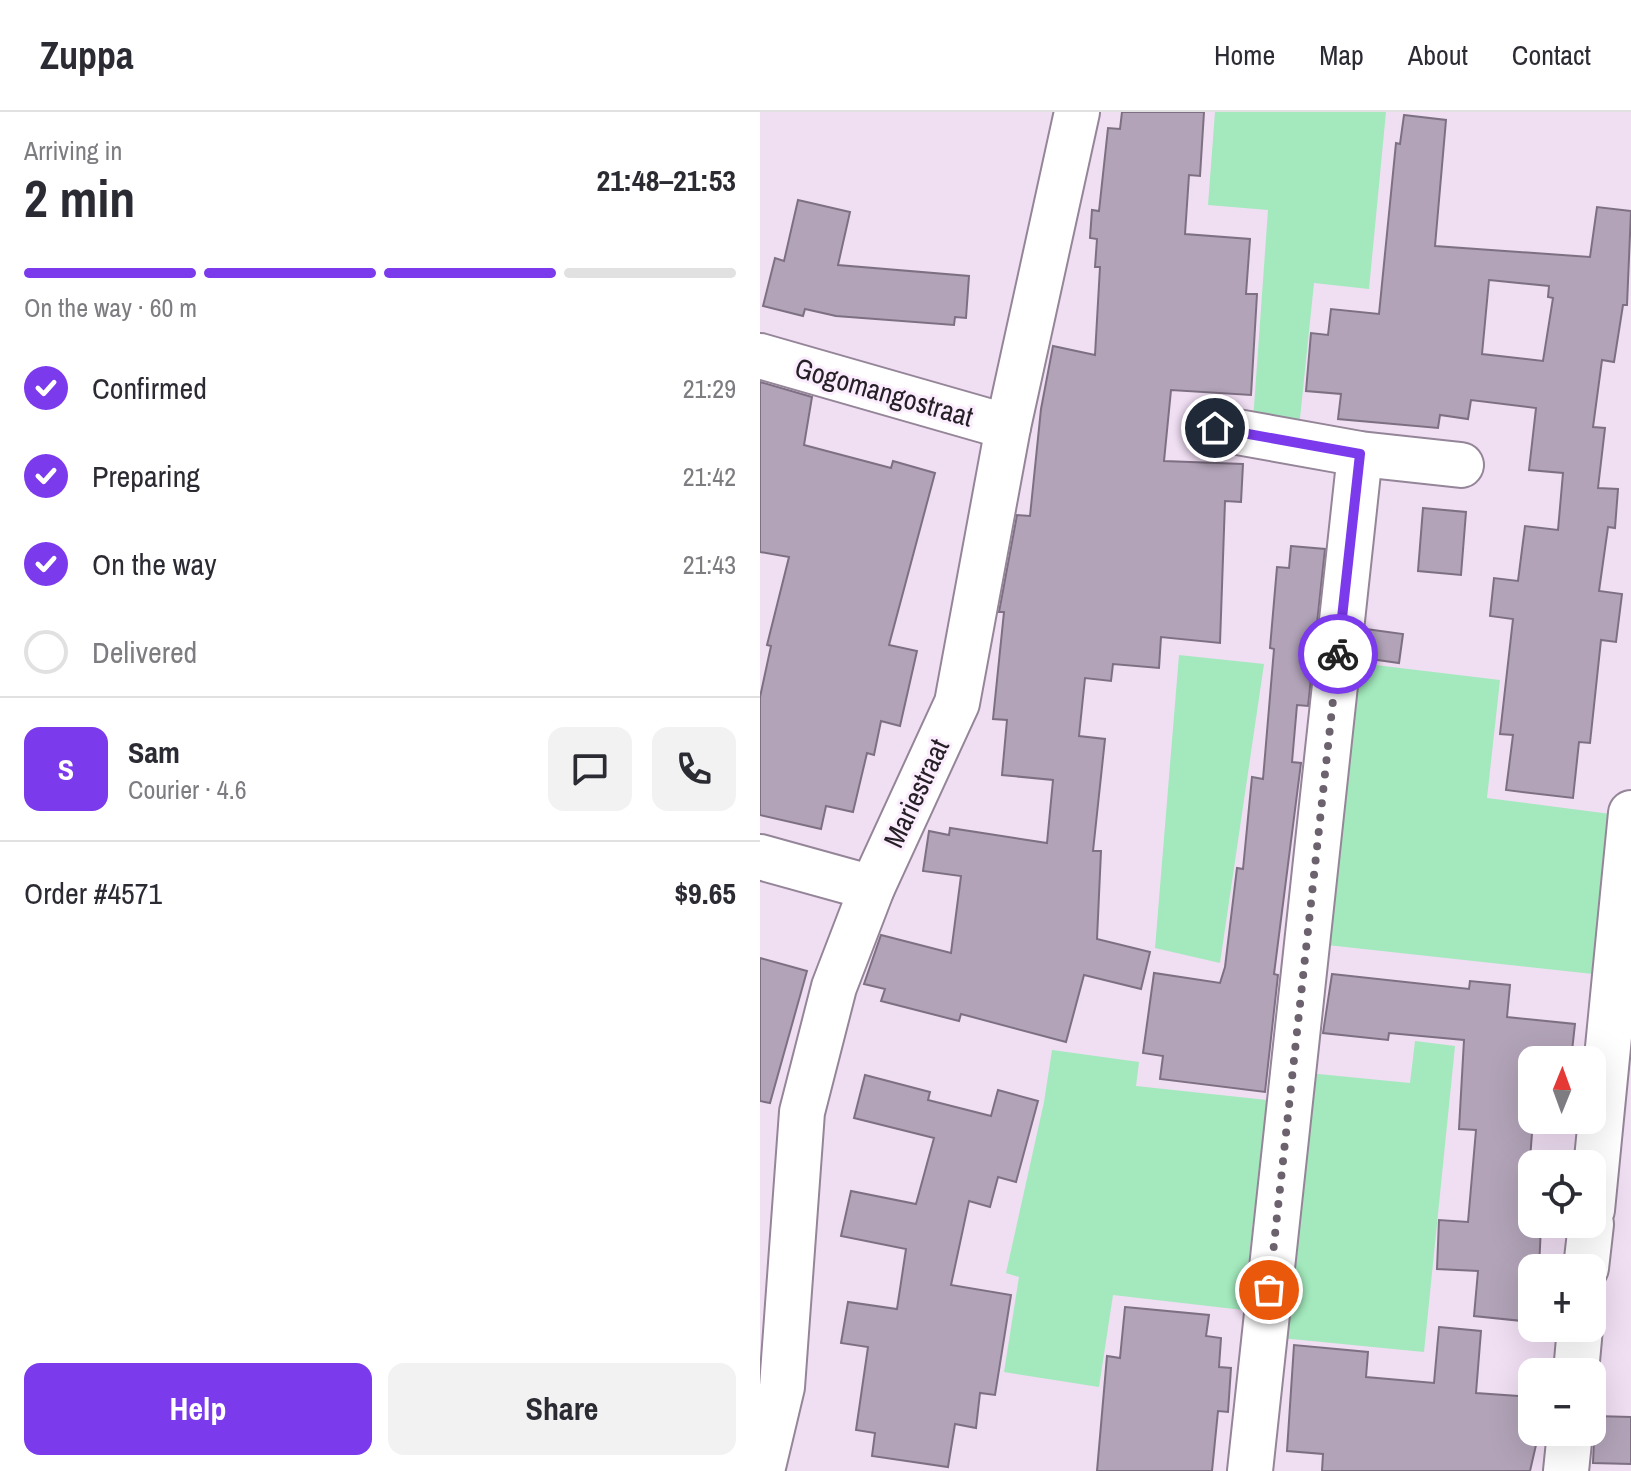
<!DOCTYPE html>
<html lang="en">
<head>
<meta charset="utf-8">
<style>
	body { margin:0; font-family:"Archivo Narrow",sans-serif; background:#f2f2f3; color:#2b2b33; height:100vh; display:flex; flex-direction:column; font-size:30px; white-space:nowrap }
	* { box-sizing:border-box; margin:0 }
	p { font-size:26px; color:#7c7c81 }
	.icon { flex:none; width:44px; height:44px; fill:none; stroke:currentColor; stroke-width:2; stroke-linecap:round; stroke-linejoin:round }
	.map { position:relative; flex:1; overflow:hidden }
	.sheet { display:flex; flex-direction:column; background:#fff; width:760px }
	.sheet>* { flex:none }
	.needle { width:52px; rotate:1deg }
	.buttons { position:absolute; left:758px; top:934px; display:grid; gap:16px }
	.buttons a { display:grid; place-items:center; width:88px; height:88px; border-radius:16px; background:#fff; box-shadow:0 8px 32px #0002; font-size:40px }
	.pin { position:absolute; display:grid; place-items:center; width:68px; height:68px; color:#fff; margin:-34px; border:4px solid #fff; border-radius:50%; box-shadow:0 2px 8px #0007 }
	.courier { position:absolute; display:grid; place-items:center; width:80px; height:80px; margin:-40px; border:6px solid #7c3aed; border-radius:50%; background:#fff; color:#222; box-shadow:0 2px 10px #0007 }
	.headline em { font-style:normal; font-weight:700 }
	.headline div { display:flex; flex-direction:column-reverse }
	.headline { display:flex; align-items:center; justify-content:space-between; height:136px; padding:0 24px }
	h1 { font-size:52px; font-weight:700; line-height:60px }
	.bar { display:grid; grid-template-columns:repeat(4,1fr); gap:12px 8px; align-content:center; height:96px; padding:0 24px }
	.bar i { height:10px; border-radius:6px; background:#e1e1e2 }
	.bar .selected { background:#7c3aed }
	.bar p { grid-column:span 4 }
	.line { display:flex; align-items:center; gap:20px; padding:0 24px; border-top:2px solid #e1e1e2 }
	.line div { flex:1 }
	.round { display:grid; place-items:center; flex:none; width:84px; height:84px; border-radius:16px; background:#f2f2f3 }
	ol { padding:0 24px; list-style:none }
	li { display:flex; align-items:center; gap:24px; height:88px }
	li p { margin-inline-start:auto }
	li .icon { padding:8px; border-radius:50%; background:#7c3aed; color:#fff; stroke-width:4 }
	li:last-child { color:#7c7c81 }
	li i { width:44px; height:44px; border:4px solid #e1e1e2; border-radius:50% }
	.primary-button { display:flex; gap:16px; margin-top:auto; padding:16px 24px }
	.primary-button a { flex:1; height:92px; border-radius:16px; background:#7c3aed; color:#fff; font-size:32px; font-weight:700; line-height:92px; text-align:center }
	.primary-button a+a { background:#f2f2f3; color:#2b2b33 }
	header { display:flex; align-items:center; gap:48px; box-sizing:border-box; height:112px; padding:0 40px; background:#fff; border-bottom:2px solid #e1e1e2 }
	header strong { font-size:38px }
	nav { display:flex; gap:44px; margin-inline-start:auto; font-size:28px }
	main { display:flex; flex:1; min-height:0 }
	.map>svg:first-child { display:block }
</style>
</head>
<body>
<header>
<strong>Zuppa</strong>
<nav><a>Home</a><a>Map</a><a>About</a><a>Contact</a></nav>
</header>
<main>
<section class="sheet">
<div class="headline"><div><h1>2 min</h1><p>Arriving in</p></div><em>21:48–21:53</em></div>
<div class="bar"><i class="selected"></i><i class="selected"></i><i class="selected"></i><i></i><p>On the way · 60 m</p></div>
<ol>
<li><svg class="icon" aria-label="check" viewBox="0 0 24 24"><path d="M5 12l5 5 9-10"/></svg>Confirmed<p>21:29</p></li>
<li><svg class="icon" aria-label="check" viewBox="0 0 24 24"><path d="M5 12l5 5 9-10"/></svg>Preparing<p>21:42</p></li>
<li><svg class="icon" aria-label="check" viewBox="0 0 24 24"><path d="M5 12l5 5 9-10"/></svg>On the way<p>21:43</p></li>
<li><i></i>Delivered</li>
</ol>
<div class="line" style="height:144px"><b class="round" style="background:#7c3aed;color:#fff">S</b><div><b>Sam</b><p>Courier · 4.6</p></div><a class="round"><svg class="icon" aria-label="chat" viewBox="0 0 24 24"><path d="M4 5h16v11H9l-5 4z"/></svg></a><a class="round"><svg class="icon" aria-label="phone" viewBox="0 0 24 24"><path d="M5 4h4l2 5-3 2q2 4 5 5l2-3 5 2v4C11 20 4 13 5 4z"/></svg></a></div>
<div class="line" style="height:104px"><div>Order #4571</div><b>$9.65</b></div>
<div class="primary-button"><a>Help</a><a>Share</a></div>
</section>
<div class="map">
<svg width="871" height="1359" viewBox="0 0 871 1359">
	<rect width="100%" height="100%" fill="#f0def3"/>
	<!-- green -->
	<g fill="#a3e9bd">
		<polygon points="455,0 626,0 609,177 554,171 539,316 493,309 508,98 448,93"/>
		<polygon points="419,543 504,552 460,851 395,836"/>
		<polygon points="590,550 740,568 727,686 858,703 842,863 558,832"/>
		<polygon points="655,929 695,934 664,1240 521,1226 548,961 650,971"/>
		<polygon points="292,938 379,950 376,974 507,988 483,1198 353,1183 339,1275 244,1260 259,1165 246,1161 284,990"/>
	</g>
	<!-- building -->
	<g fill="#b2a3b8" stroke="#7e7083" stroke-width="2" fill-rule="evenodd">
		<polygon points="362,0 444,0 440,64 429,63 425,122 490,127 486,182 497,182 491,283 411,278 404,349 483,352 481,390 465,389 460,531 401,525 399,556 353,552 351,569 325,566 319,624 345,627 333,739 341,739 337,827 390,840 381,877 324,863 306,930 201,902 199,909 121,889 125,877 104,872 121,823 191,841 201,764 163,759 169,719 189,723 190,716 287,731 293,668 242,663 247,608 233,607 244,500 239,500 257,403 270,404 281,297 293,234 335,243 340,155 335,155 337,127 330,126 332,98 339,99 348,16 360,17"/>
		<path d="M644,3L686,8L675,134L830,145L837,95L871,99L867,193H863L854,250L842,248L833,315L845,316L838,376L858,377L855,416L848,415L839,479L862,482L856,530L841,528L830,631L819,630L813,686L746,678L753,623L740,622L753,507L730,504L734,466L758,469L765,414L798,418L803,361L769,358L776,296L711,288L708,307L680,303L678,316L578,307L581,282L546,279L551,221L568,223L571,197L619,202L636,31L640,32ZM729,168L789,174L788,185L793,186L783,249L722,242Z"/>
		<polygon points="38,88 90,100 78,153 209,164 206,206 195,205 194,213 76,204 45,197 43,204 3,194 15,146 24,149"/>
		<polygon points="0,270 52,285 44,333 131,356 133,349 175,361 129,533 157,539 140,614 121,609 114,643 107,641 93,700 66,694 61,717 0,703 0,585 11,534 7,533 29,445 0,440"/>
		<polygon points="663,396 706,400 701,463 658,459"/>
		<polygon points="531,434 565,437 548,594 537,593 532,650 541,651 514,862 518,863 505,980 400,967 403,944 383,941 394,861 460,871 465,855 477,756 483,757 492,665 503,667 514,537 510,536 517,455 529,456"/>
		<polygon points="606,517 643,522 639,551 603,546"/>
		<polygon points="0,846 47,859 10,991 0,989"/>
		<polygon points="572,862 709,877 710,869 750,873 747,905 815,912 811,948 772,948 773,1008 765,1113 781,1114 779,1156 772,1156 772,1210 714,1204 718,1159 677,1157 679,1108 708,1110 716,1018 699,1017 704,928 629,921 628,928 563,921"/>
		<polygon points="105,963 170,980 168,988 231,1004 238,978 278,989 256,1070 238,1065 230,1095 209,1089 191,1173 251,1183 235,1283 220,1281 216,1316 195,1312 188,1355 112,1344 115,1321 96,1318 108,1235 81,1231 88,1190 137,1197 146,1137 81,1124 91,1079 156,1092 174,1026 94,1006"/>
		<polygon points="365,1195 449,1203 446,1224 461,1226 459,1255 471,1256 468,1300 458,1299 452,1359 337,1359 347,1244 360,1246"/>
		<polygon points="679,1215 721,1219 716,1281 772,1285 772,1320 779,1320 770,1359 562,1359 563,1342 527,1339 534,1233 608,1240 606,1265 674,1271"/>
		<polygon points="835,1304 871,1305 871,1352 833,1351"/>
	</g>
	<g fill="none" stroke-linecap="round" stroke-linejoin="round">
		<!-- minor casing -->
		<g stroke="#958598" stroke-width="48">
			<g id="minor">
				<polyline points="0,244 248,315"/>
				<polyline points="455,316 600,342 701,353"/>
				<polyline points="0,745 112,776"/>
				<polyline points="832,1098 871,701"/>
				<polyline points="826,1156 831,1112"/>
				<polyline points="816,1260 820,1216"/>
				<polyline points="2,1359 22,1275 42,1000 74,875 112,776 197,591 248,315 317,0"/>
				<polyline points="490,1359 600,342"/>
				<polyline points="806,1359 810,1320"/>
			</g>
		</g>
		<!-- minor -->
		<use href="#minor" stroke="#fff" stroke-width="44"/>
	</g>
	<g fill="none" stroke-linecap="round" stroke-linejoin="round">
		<!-- done -->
		<polyline stroke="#6c626e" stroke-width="8" stroke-dasharray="0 14.4" points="509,1178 578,542"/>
		<!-- route -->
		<polyline stroke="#7c3aed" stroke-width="10" points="455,316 600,342 578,542"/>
	</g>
	<g text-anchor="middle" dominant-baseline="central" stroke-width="6" stroke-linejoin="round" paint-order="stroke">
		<!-- street labels -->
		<g font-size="28" fill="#251f26" stroke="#fbedfe">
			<text transform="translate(124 280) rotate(16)">Gogomangostraat</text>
			<text transform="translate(156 681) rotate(-65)">Mariestraat</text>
		</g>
	</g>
</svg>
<div class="buttons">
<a><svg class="needle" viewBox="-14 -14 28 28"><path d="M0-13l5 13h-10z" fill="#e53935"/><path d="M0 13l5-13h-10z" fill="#7c7c81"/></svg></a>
<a><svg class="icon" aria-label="locate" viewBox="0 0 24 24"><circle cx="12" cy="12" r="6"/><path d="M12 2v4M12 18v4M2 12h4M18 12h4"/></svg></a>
<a>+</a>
<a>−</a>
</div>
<div class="pin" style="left:509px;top:1178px;background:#ea580c"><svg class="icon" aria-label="bag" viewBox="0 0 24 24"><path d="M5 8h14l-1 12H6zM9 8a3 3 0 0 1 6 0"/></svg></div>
<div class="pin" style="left:455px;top:316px;background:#1f2937"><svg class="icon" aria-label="home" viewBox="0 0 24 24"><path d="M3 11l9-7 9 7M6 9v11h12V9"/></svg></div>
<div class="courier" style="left:578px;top:542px"><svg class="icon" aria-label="bike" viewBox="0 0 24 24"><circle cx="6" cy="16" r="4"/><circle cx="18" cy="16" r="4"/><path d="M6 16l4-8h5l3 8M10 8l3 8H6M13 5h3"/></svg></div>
</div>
</main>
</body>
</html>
